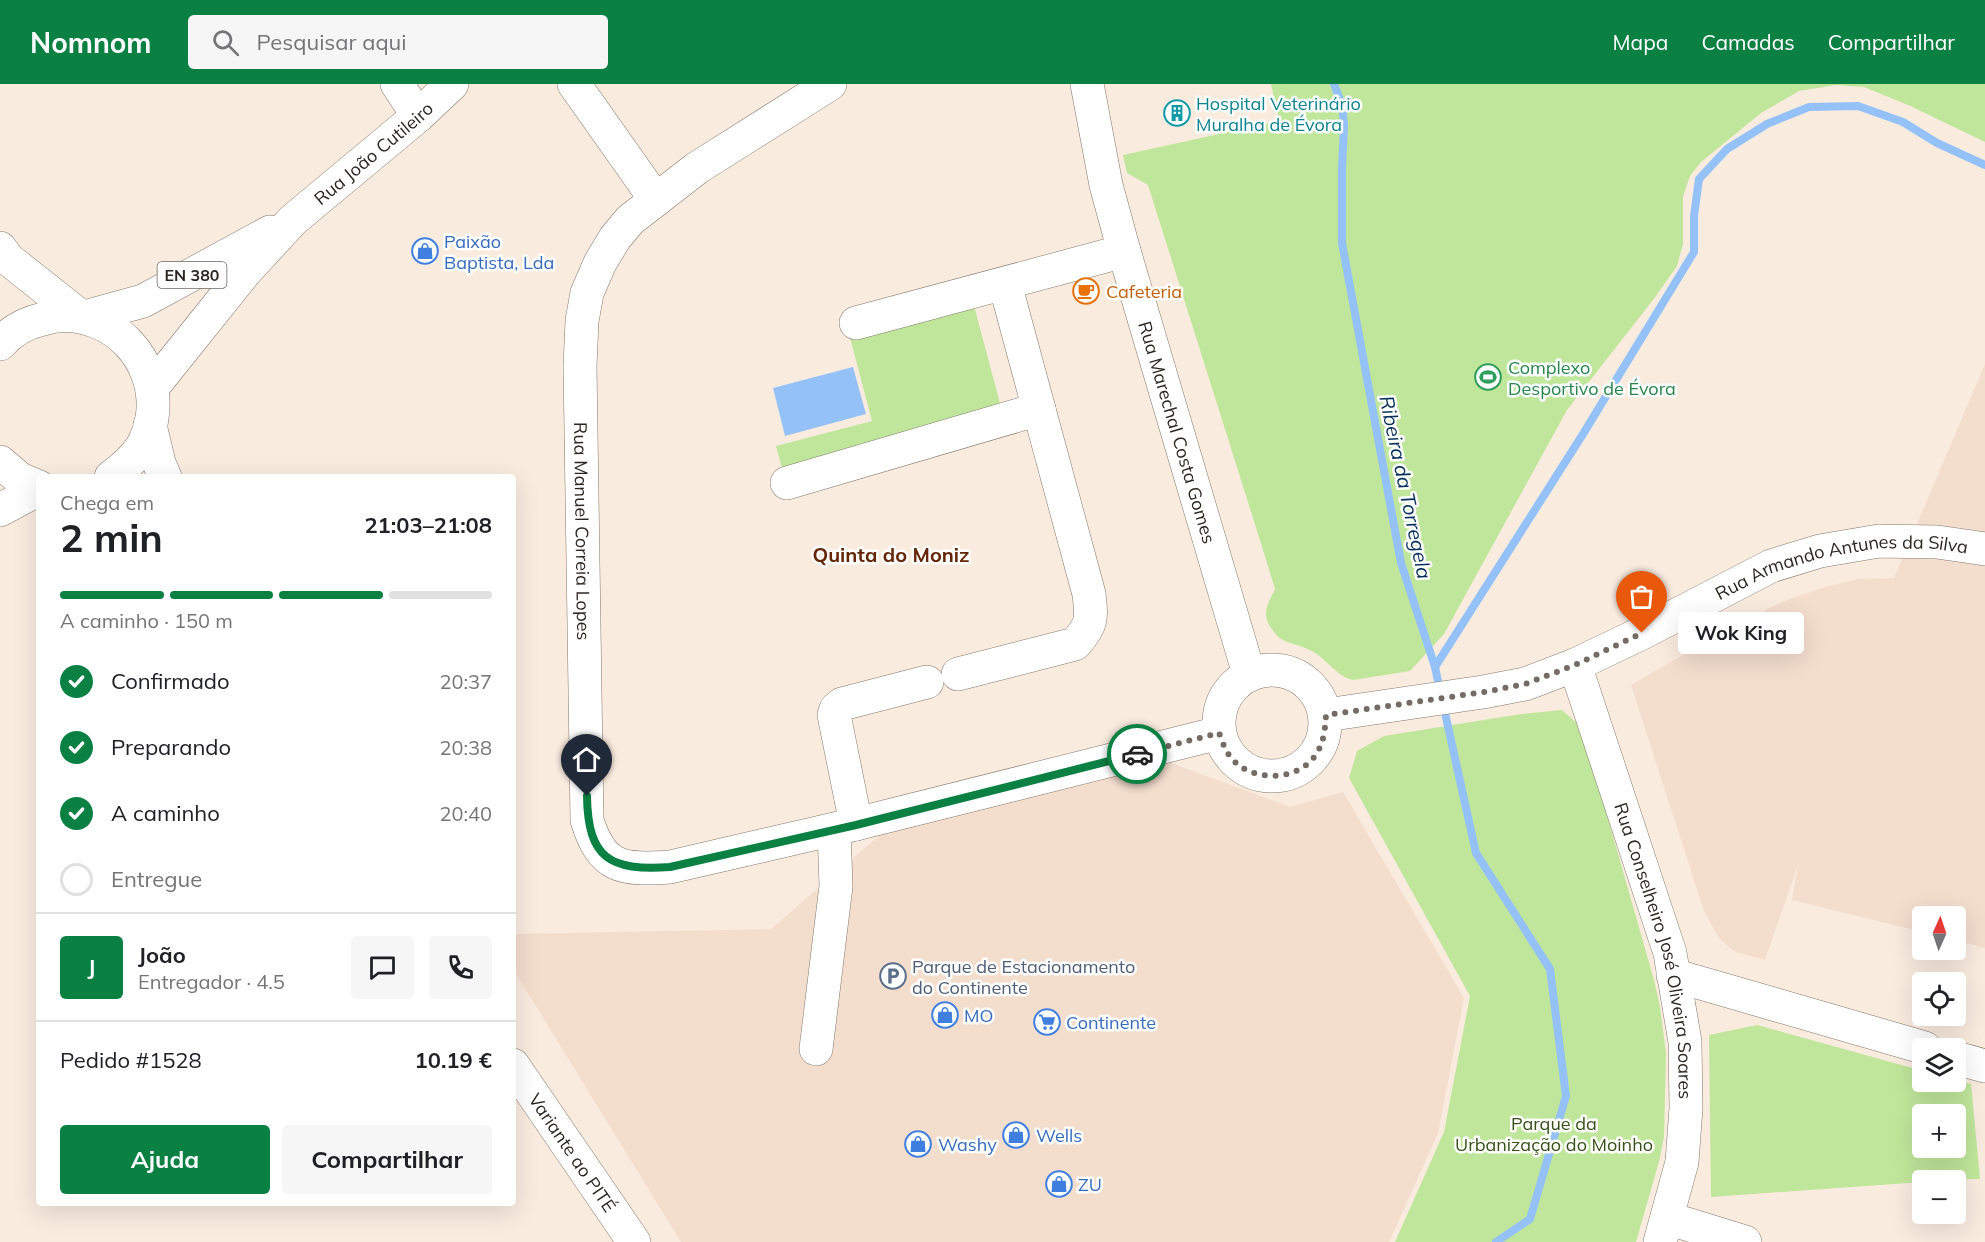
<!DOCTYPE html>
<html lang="pt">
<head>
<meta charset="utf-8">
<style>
	body { margin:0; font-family:Mulish,sans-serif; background:#f6f6f6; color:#202124; height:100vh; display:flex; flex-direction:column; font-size:22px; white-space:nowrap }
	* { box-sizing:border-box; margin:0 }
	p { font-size:20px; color:#757577 }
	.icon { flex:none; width:33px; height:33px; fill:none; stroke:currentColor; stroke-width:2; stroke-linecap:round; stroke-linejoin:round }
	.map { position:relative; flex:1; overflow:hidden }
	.sheet { position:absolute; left:36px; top:390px; width:480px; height:732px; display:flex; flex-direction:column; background:#fff; border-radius:6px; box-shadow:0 6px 24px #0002 }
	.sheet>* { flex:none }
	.needle { width:39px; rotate:3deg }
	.fabs { position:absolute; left:1912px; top:822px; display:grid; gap:12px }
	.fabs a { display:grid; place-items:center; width:54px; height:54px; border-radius:6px; background:#fff; box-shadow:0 6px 24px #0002; font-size:30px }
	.pin { position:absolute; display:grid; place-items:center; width:51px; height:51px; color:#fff; margin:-62px -26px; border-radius:50% 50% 50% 0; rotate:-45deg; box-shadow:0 0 6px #0007 }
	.pin .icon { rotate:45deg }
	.courier { position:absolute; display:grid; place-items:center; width:60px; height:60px; margin:-30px; border:4px solid #0b8043; border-radius:50%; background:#fff; color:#222; box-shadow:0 2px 8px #0007 }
	.bubble { position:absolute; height:42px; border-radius:6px; background:#fff; box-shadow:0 6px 24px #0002; font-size:20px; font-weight:700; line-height:42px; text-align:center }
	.overview em { font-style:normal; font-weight:700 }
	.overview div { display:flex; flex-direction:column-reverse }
	.overview { display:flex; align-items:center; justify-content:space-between; height:102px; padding:0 24px }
	h1 { font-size:39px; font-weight:700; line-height:45px }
	.bar { display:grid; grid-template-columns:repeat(4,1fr); gap:9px 6px; align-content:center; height:72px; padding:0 24px }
	.bar i { height:8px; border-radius:4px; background:#e0e0e0 }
	.bar .active { background:#0b8043 }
	.bar p { grid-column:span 4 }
	.line { display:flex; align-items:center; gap:15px; padding:0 24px; border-top:2px solid #e0e0e0 }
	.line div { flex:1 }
	.round { display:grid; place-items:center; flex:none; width:63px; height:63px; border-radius:6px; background:#f6f6f6 }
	ol { padding:0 24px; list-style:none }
	li { display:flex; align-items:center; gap:18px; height:66px }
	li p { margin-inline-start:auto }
	li .icon { padding:6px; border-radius:50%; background:#0b8043; color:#fff; stroke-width:4 }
	li:last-child { color:#757577 }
	li i { width:33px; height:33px; border:3px solid #e0e0e0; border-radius:50% }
	.primary-button { display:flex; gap:12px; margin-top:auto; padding:12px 24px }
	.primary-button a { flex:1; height:69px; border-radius:6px; background:#0b8043; color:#fff; font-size:24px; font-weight:700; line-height:69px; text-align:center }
	.primary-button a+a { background:#f6f6f6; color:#202124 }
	header { display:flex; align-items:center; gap:36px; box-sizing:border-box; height:84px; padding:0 30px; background:#0b8043; color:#fff }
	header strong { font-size:28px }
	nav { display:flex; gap:33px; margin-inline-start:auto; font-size:21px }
	.search { width:420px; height:54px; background:#f6f6f6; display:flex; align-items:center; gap:15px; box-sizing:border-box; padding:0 21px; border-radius:6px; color:#757577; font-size:22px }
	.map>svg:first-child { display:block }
</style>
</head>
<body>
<header>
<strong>Nomnom</strong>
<div class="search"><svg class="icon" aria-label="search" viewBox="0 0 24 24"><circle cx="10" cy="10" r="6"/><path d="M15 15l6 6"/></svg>Pesquisar aqui</div>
<nav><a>Mapa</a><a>Camadas</a><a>Compartilhar</a></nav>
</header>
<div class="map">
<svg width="1985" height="1158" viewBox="0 0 1985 1158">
	<rect width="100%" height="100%" fill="#faebdf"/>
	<!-- built -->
	<g fill="#f3ddcd">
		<polygon points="1985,280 1985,864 1956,856 1956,832 1923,832 1923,848 1792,816 1798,781 1765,876 1735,868 1719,854 1704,827 1631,601 1731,543 1782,518 1825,503 1858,495 1894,494"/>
		<polygon points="1171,679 1290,723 1343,708 1464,914 1438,1049 1389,1158 681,1158 513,885 513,850 771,845 887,745"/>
	</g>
	<!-- green -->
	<g fill="#c0e69b" fill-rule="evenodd">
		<path d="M1271,0H1985V58L1908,21L1864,3L1836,1L1799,7L1761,29L1701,78L1690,92L1683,112V160L1677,182L1656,212L1567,326L1444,550L1410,587L1353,596C1338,593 1328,577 1315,569C1306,563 1295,561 1285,557C1279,555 1275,549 1271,544C1261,530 1268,520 1275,505L1259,453L1148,101L1127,89L1123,71L1279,37Z"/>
		<polygon points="972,214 1002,327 782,384 776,362 872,337 848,246"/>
		<polygon points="1562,626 1579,641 1591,675 1654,896 1660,923 1666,969 1664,1052 1660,1074 1636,1158 1395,1158 1444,1048 1470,912 1349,694 1357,667 1384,652 1521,630"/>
		<path d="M1757,941L1923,987V998L1956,996L1971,1000L1980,1095L1923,1096V1098L1711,1113L1709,951ZM1956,1030V1064H1923V1030Z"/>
	</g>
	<!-- water -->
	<polygon fill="#94c2f8" points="853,283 866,330 785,352 773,304"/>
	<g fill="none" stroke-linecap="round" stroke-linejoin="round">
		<!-- stream -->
		<g stroke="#94c2f8" stroke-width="8">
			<polyline points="1334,0 1342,21 1344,41 1342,85 1342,159 1401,479 1435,583 1440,607"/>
			<polyline points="1435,583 1583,350 1694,168 1694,132 1699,95 1727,65 1767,40 1809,23 1858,22 1903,38 1937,59 1985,81"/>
			<polyline points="1443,620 1476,769 1550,885 1566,1012 1530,1135 1496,1158"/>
		</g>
		<!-- minor casing -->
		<g stroke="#85776c" stroke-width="34">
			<g id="minor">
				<polyline points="397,0 418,32"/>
				<polyline points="574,0 656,116"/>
				<path id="s1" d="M830,0L697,84L630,136L615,154L600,179L587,209L582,237L580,282L587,736C602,785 622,786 670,783L856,740L1219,649"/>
				<path id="s2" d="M1087,0L1106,101L1124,167L1249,590"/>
				<polyline points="856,239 1124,167"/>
				<polyline points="787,399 1039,325"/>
				<path id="s3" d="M1575,581L1670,869L1685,958L1686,1024L1682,1078L1660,1158"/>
				<circle cx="1272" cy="639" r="53"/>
				<path d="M958,590L1075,560C1092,541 1092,536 1089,510L1005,200"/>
				<path id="s4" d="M1326,631L1483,608L1525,600L1575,581L1642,549L1771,482L1820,467L1879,457L1937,458L1985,465"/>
				<polyline points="856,740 834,631 836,625 842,620 927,598"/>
				<polyline points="1673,891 1925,964"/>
				<polyline points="816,965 836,802 834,746"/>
				<polyline points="1956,974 1985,982"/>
				<polyline points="1667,1134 1745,1158"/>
			</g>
		</g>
		<!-- major casing -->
		<g stroke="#85776c" stroke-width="34">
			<g id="major">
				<polyline points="0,164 8,175 80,232"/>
				<polyline points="85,233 143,217 270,148"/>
				<path d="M0,260C11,247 26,239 43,235C61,229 79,231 97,238C146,257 169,318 141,364C133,376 122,385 111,393"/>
				<path id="s5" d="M152,304L245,188L293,136L418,32L452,0"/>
				<polyline points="150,341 159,379 165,393"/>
				<polyline points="0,378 20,395 39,403"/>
				<polyline points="0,426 39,405"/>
				<path id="s6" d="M513,981L634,1158"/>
			</g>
		</g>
		<!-- minor -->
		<use href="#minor" stroke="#fff" stroke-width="33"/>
		<!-- major -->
		<use href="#major" stroke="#fff" stroke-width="33"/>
	</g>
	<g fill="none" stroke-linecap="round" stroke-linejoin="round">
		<!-- done -->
		<path stroke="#746b64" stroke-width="6" stroke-dasharray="0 10.8" d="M1137,670L1219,649C1222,656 1224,664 1229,671C1247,698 1296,699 1315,672C1324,659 1325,646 1326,631L1484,608L1525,600L1575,581L1642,549"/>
		<!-- route -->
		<path stroke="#0b8043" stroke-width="8" d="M587,712C588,775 610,787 670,783L856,741L1137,670"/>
	</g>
	<!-- icons -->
	<defs>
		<g id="building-ring" transform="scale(1.35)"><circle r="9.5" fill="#fff" stroke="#0f9aa8" stroke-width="1.5"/><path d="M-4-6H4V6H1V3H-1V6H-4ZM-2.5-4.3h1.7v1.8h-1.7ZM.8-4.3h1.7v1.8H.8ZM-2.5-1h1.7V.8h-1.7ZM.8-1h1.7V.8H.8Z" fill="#0f9aa8"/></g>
		<g id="shop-ring" transform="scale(1.35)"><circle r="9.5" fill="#fff" stroke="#3f7fe0" stroke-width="1.5"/><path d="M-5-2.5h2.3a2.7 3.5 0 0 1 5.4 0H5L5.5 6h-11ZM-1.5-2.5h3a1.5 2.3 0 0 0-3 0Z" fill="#3f7fe0"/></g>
		<g id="cafe-ring" transform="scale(1.35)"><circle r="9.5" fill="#fff" stroke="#e8710a" stroke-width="1.5"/><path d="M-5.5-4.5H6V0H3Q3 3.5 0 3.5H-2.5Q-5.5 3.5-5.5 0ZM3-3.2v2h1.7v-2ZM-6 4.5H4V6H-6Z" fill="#e8710a"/></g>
		<g id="stadium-ring" transform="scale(1.35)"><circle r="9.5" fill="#fff" stroke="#2e9e5b" stroke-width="1.5"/><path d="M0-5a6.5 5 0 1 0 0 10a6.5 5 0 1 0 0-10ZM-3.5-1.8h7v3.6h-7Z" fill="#2e9e5b"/></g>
		<g id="parking-ring" transform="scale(1.35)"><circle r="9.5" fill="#fff" stroke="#5c6f8a" stroke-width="1.5"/><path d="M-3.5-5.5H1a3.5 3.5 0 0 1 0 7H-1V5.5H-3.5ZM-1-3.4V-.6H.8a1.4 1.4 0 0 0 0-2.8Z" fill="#5c6f8a"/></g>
		<g id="supermarket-ring" transform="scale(1.35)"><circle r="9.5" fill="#fff" stroke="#3f7fe0" stroke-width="1.5"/><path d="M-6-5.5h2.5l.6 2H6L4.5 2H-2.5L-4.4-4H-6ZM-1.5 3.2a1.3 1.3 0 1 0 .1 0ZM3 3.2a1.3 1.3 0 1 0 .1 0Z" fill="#3f7fe0"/></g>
	</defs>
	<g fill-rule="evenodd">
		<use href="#building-ring" x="1177" y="29"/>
		<use href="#shop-ring" x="425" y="167"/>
		<use href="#cafe-ring" x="1086" y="207"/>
		<use href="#stadium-ring" x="1488" y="293"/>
		<use href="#parking-ring" x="893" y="892"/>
		<use href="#shop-ring" x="945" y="931"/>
		<use href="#supermarket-ring" x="1047" y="938"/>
		<use href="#shop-ring" x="1016" y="1051"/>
		<use href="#shop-ring" x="918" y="1060"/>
		<use href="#shop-ring" x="1059" y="1100"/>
	</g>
	<g text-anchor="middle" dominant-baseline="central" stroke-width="5" stroke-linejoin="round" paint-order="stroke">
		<!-- shield labels -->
		<rect fill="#fff" stroke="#6b6764" stroke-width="1.5" x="157.5" y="178" width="69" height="26" rx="4.5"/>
		<g font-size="16" font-weight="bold" fill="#2c2622">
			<text x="192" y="191">EN 380</text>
		</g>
		<!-- culture labels -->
		<g font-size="18" fill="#0d838f" stroke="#fff" text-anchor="start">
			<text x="1196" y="19">Hospital Veterinário<tspan x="1196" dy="21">Muralha de Évora</tspan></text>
		</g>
		<!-- street labels -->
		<g font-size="18" fill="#2c2622" stroke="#fff">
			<text stroke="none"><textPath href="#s5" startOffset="324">Rua João Cutileiro</textPath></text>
			<text stroke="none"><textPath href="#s2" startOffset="360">Rua Marechal Costa Gomes</textPath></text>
			<text stroke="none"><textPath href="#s1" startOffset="566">Rua Manuel Correia Lopes</textPath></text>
			<text stroke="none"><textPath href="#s4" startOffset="544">Rua Armando Antunes da Silva</textPath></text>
			<text stroke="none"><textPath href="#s3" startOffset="298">Rua Conselheiro José Oliveira Soares</textPath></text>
			<text stroke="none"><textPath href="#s6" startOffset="106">Variante ao PITÉ</textPath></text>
		</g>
		<!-- shop labels -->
		<g font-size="18" fill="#366cbe" stroke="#fff" text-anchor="start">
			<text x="444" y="157">Paixão<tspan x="444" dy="21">Baptista, Lda</tspan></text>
			<text x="964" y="931">MO</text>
			<text x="1066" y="938">Continente</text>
			<text x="1036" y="1051">Wells</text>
			<text x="938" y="1060">Washy</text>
			<text x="1078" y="1100">ZU</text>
		</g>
		<!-- food labels -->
		<g font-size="18" fill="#c56008" stroke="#fff" text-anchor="start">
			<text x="1106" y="207">Cafeteria</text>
		</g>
		<!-- leisure labels -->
		<g font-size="18" fill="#27864d" stroke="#fff" text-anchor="start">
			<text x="1508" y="283">Complexo<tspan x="1508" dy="21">Desportivo de Évora</tspan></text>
		</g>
		<!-- service labels -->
		<g font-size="18" fill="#4e5e75" stroke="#fff" text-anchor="start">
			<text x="912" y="882">Parque de Estacionamento<tspan x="912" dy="21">do Continente</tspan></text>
		</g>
		<!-- park labels -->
		<g font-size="18" fill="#375119" stroke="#fff">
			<text x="1554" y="1039">Parque da<tspan x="1554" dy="21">Urbanização do Moinho</tspan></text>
		</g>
		<!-- water labels -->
		<g font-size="20" font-style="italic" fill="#06305a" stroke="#fff">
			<text transform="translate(1406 403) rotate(78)">Ribeira da Torregela</text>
		</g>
		<!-- neighbourhood labels -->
		<g font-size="20" font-weight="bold" fill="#652606" stroke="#fff">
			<text x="891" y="470">Quinta do Moniz</text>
		</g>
	</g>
</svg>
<div class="fabs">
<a><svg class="needle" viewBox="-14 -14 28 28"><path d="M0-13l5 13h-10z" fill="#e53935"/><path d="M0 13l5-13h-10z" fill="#757577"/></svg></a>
<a><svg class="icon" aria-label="locate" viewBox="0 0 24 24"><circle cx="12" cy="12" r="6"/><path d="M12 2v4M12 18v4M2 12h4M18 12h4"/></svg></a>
<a><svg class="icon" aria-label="layers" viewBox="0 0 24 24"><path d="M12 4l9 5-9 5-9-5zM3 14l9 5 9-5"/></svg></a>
<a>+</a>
<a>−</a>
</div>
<div class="pin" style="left:1642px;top:549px;background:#ea580c"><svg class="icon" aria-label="bag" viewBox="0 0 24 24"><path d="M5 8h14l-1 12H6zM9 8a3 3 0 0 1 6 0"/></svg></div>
<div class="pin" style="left:587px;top:712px;background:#1f2937"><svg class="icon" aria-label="home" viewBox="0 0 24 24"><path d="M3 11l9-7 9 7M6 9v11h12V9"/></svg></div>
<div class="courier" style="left:1137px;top:670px"><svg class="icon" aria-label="car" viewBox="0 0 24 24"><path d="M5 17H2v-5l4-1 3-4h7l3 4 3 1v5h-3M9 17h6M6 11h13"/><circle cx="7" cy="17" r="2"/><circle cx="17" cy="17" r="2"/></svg></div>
<div class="bubble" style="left:1678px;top:528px;width:126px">Wok King</div>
<section class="sheet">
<div class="overview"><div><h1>2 min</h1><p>Chega em</p></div><em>21:03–21:08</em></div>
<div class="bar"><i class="active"></i><i class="active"></i><i class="active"></i><i></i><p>A caminho · 150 m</p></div>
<ol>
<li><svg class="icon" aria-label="check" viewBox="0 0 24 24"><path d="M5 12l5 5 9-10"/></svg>Confirmado<p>20:37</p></li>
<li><svg class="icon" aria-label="check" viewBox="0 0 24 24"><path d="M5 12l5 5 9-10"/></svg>Preparando<p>20:38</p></li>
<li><svg class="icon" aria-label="check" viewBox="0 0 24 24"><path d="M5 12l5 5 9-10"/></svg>A caminho<p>20:40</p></li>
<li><i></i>Entregue</li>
</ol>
<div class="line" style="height:108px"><b class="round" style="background:#0b8043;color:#fff">J</b><div><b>João</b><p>Entregador · 4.5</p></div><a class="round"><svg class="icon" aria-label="chat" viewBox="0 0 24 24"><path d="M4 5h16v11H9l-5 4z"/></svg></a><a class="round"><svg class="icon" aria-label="phone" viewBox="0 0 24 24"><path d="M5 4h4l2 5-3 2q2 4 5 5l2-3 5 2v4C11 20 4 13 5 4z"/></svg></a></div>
<div class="line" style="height:78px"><div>Pedido #1528</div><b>10.19 €</b></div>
<div class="primary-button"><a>Ajuda</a><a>Compartilhar</a></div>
</section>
</div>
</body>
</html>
